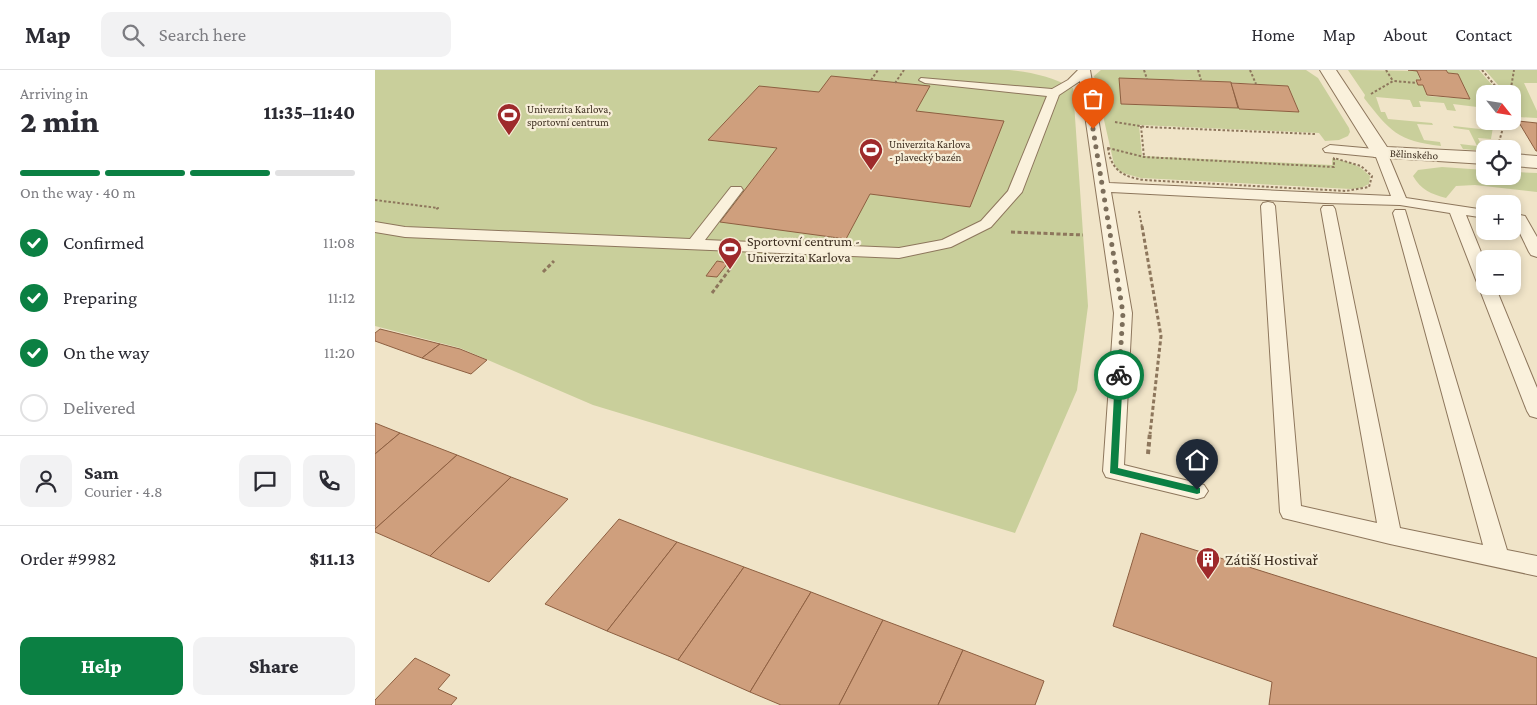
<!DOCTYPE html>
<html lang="en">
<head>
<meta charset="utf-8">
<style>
	body { margin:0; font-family:"Crimson Pro",serif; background:#f2f2f3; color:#2b2b33; height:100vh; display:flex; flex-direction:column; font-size:19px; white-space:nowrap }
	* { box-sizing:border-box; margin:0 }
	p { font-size:16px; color:#7c7c81 }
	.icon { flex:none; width:28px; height:28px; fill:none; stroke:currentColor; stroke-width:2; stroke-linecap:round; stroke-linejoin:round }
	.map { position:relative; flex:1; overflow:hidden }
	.sheet { display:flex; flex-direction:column; background:#fff; width:375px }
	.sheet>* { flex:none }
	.needle { width:32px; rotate:120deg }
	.fabs { position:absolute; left:1101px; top:15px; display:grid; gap:10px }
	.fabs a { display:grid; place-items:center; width:45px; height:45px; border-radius:10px; background:#fff; box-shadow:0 2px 8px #0003; font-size:25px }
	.pin { position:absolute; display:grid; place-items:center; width:42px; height:42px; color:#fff; margin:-51px -21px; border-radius:50% 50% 50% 0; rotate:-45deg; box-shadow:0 0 5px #0007 }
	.pin .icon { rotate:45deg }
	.courier { position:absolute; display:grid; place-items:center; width:50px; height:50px; margin:-25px; border:4px solid #0b8043; border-radius:50%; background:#fff; color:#222; box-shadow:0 1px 6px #0007 }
	.headline em { font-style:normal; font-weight:800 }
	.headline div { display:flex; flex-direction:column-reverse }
	.headline { display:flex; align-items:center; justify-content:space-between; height:85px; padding:0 20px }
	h1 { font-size:32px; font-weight:800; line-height:38px }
	.bar { display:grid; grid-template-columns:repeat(4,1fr); gap:8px 5px; align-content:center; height:60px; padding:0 20px }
	.bar i { height:6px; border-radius:4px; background:#e1e1e2 }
	.bar .on { background:#0b8043 }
	.bar p { grid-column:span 4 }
	.line { display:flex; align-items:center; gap:12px; padding:0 20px; border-top:1px solid #e1e1e2 }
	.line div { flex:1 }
	.round { display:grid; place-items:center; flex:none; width:52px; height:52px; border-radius:10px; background:#f2f2f3 }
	ol { padding:0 20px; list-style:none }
	li { display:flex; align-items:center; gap:15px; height:55px }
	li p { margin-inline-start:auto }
	li .icon { padding:5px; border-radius:50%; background:#0b8043; color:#fff; stroke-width:4 }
	li:last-child { color:#7c7c81 }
	li i { width:28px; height:28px; border:2px solid #e1e1e2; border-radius:50% }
	.primary-button { display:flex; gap:10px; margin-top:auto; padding:10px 20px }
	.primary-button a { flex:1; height:58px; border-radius:10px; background:#0b8043; color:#fff; font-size:20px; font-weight:800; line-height:58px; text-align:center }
	.primary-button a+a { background:#f2f2f3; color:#2b2b33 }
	header { display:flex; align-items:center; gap:30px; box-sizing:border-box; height:70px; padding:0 25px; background:#fff; border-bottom:1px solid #e1e1e2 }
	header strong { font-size:24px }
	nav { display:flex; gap:28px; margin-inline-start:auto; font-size:18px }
	.search { width:350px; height:45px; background:#f2f2f3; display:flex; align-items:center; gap:12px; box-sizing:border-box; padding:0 18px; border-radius:10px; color:#7c7c81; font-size:19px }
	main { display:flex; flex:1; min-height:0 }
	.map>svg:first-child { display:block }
</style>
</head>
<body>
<header>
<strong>Map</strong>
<div class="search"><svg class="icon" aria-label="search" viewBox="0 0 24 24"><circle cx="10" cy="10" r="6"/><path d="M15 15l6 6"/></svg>Search here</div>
<nav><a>Home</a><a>Map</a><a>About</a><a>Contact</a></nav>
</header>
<main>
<section class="sheet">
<div class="headline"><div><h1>2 min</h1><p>Arriving in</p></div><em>11:35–11:40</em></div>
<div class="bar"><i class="on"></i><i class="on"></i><i class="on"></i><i></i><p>On the way · 40 m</p></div>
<ol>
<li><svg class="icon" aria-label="check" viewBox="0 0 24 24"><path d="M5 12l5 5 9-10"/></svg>Confirmed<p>11:08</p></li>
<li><svg class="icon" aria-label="check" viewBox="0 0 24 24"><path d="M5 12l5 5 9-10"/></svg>Preparing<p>11:12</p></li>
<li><svg class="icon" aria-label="check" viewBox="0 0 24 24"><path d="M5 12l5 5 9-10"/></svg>On the way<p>11:20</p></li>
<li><i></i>Delivered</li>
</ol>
<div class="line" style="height:90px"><a class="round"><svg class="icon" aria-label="person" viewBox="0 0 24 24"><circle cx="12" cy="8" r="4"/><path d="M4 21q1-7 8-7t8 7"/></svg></a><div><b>Sam</b><p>Courier · 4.8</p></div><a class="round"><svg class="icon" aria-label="chat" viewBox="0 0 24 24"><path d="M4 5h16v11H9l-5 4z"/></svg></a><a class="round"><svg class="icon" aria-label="phone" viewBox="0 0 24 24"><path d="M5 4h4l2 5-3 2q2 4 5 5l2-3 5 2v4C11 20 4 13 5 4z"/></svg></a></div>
<div class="line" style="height:65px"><div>Order #9982</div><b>$11.13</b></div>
<div class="primary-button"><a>Help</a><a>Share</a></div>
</section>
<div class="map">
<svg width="1162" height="635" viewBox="0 0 1162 635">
	<rect width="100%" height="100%" fill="#f0e4c8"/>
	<!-- green -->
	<g fill="#c9cf9b" fill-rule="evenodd">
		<path d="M0,0H634C657,2 677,7 698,18L713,236L702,320L640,463L218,335L85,278L0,256Z"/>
		<path d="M726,0H931L943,8L974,58L975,62L973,66L964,70L950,71L944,63L764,55L767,86L957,95V88L976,93L986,98L995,106L994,114L986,118L976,119L766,108L751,104L744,101L739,94L719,6ZM800,9L913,16L924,42L864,39L863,38L746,34Z"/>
		<path d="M973,0L1042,1L1045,10H1040L1043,15H1048L1052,26L1095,29L1083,4L1073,3L1071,0H1104L1124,23L1125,17L1110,0H1162V13H1149L1162,41V48L1143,47L1138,32V24H1110V38L1078,34L1081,41L1072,40L1069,33L1044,31L1046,37H1038L1035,30L1001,27L1006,42H1010L1013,49L1057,53L1058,55L1042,54L1049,70L1065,72L1066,76C1022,71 1015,61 989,28L990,25Z"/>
		<polygon points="1119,51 1116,69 1103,68 1109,81 1088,79 1085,74 1102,76 1094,60 1079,58 1078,56 1114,60 1111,53 1118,54"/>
		<path d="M1067,97L1110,100V106H1138V102L1162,103V122L1100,115L1081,116L1071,128C1056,124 1046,120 1038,106L1043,100Z"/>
	</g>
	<!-- building -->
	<g fill="#cf9f7d" stroke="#8d5f41">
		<polygon points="1033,0 1071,0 1073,3 1083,4 1095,29 1052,25 1048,15 1043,15 1041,10 1046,10 1042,1"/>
		<polygon points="456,6 555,16 541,41 629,51 595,137 495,124 471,169 345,152 402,78 333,70 384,16 444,22"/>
		<polygon points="744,8 856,12 863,38 746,34"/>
		<polygon points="856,13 913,16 924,42 864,39"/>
		<polygon points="1143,51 1162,53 1162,81 1161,81"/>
		<polygon points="342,191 353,193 342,207 331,206"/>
		<polygon points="5,259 65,274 47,288 0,271 0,263"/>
		<polygon points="65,274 85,279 112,290 96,304 47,288"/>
		<polygon points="0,353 25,363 0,384"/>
		<polygon points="25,363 82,385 0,459 0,384"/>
		<polygon points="82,385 136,407 55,486 0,462 0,459"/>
		<polygon points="136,407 193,429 114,512 55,486"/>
		<polygon points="244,449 302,472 232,561 170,534"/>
		<polygon points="766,463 1162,588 1162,635 894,635 897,612 738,556"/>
		<polygon points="302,472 369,497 303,590 232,561"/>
		<polygon points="369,497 436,522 375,622 303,590"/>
		<polygon points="436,522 508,550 464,635 406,635 375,622"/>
		<polygon points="508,550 588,580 563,635 464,635"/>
		<polygon points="588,580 669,611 660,635 563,635"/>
		<polygon points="40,588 75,605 63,619 82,628 76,635 0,635 0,630"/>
	</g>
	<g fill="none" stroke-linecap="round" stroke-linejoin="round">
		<!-- lane casing -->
		<g stroke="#8d765c" stroke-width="2">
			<g id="lane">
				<polygon points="703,0 715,0 734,113 1016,126 1001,87 950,82 948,79 955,75 1011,80 1031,128 1110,140 1110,148 1091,145 1110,192 1110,216 1120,216 1162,318 1162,348 1155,346 1152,341 1075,143 1025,135 950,133 736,122 757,243 749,395 822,413 829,415 833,421 829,427 822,429 731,407 728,401 739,243 705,11 684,25 647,122 616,157 576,177 524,188 30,167 0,162 0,152 30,157 315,169 356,117 366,117 368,120 330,170 524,178 567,170 606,151 633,121 672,26 550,13 544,10 546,8 677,19 693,10"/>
				<polygon points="893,132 898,133 900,136 926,436 1002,453 946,139 948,136 958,136 960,139 1025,458 1108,475 1018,143 1020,140 1030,140 1132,480 1162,486 1162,506 1015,474 908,448 905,442 886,136 888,133"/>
				<polygon points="1145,145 1150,146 1162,167 1162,187 1156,185 1154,182 1138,149 1140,146"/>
			</g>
		</g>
		<!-- street casing -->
		<g stroke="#8d765c" stroke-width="2">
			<g id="street">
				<polygon points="945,0 961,0 1012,77 1110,82 1110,94 999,87"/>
				<polygon points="1138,84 1162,86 1162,98 1138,96"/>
			</g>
		</g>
		<!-- path-far2 -->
		<g stroke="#8d765c" stroke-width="2" stroke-dasharray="2.5 2" stroke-linecap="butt">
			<polyline points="769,0 772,9"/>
			<polyline points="823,0 826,10"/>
			<polyline points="875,0 881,14"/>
			<polyline points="1011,0 1018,11"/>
			<polyline points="1107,0 1127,24"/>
			<polyline points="496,10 503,0"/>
			<polyline points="520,13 529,0"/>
			<polyline points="996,24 1018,11 1042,13"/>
			<polyline points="1135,24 1139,0"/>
			<polyline points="740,52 771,57 940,64"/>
			<polyline points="766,56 769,87"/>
			<polyline points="1124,72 1130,51"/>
			<path d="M733,78L769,87L959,97V88L986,96L997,106L994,117L971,121L769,110C748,107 736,100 733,78Z"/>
			<polyline points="0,130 63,138 60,140"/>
			<polyline points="764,141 767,157"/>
		</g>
		<!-- path-far1 -->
		<g stroke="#8d765c" stroke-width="3" stroke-dasharray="4 2.5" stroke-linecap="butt">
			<polyline points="767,156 786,266 775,364"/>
			<polyline points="636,162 708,165"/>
			<polyline points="168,202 179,191"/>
			<polyline points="337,223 355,199"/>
		</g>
		<!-- path -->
		<polyline stroke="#8d765c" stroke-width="4" stroke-dasharray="4.5 3" stroke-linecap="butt" points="773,384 775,362"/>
		<!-- lane -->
		<use href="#lane" fill="#faf1dc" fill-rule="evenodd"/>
		<!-- street -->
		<use href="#street" fill="#faf1dc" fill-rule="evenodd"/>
	</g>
	<!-- route -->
	<polygon fill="#0b8043" points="744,302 748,305 743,398 822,417 825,418 825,423 822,424 735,403 740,305"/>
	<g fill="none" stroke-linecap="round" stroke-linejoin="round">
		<!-- done -->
		<polyline stroke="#7c6e5b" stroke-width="5" stroke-dasharray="0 9" points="718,59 748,243 744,305"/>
	</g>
	<!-- icons -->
	<defs>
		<g id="stadium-pin" transform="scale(1.25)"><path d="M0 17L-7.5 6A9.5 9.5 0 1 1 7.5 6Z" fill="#9e2a2b" stroke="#f7eed8"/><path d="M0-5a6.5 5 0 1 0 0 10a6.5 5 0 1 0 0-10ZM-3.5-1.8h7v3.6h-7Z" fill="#fff"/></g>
		<g id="building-pin" transform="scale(1.25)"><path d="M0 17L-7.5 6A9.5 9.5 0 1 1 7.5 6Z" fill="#9e2a2b" stroke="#f7eed8"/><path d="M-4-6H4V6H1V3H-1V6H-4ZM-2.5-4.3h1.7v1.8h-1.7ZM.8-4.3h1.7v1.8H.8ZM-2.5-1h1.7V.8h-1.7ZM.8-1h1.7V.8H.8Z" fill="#fff"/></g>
	</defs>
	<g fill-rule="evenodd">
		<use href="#stadium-pin" x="134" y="45"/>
		<use href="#stadium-pin" x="496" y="80"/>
		<use href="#stadium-pin" x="355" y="179"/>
		<use href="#building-pin" x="833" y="489"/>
	</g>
	<g text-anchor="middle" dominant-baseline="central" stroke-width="4.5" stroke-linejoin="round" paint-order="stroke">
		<!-- far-poi labels -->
		<g font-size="11" fill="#3d2e20" stroke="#f7eed8" text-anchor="start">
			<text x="152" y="39">Univerzita Karlova,<tspan x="152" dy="13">sportovní centrum</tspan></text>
			<text x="514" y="74">Univerzita Karlova<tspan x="514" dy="13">- plavecký bazén</tspan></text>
		</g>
		<!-- far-street labels -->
		<g font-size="11" fill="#3d2e20" stroke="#f7eed8">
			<text transform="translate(1039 84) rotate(3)">Bělinského</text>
		</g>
		<!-- poi labels -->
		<g font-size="14" fill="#3d2e20" stroke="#f7eed8" text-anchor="start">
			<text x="372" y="171">Sportovní centrum -<tspan x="372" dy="16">Univerzita Karlova</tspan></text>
		</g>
		<!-- near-poi labels -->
		<g font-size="16" fill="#3d2e20" stroke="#f7eed8" text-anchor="start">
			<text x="850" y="489">Zátiší Hostivař</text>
		</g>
	</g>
</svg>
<div class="fabs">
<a><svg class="needle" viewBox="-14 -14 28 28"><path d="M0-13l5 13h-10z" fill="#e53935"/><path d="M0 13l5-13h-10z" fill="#7c7c81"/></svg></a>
<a><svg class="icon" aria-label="locate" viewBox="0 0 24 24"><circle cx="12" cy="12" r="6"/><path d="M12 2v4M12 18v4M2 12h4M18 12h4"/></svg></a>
<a>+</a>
<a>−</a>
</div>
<div class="pin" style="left:718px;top:59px;background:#ea580c"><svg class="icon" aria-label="bag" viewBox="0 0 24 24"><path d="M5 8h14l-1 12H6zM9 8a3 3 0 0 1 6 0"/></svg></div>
<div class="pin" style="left:822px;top:420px;background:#1f2937"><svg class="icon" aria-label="home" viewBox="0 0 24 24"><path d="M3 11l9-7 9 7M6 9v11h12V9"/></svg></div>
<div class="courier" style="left:744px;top:305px"><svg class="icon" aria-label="bike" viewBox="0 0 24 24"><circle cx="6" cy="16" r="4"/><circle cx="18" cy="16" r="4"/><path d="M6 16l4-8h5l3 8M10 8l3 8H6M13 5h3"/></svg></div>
</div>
</main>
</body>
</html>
